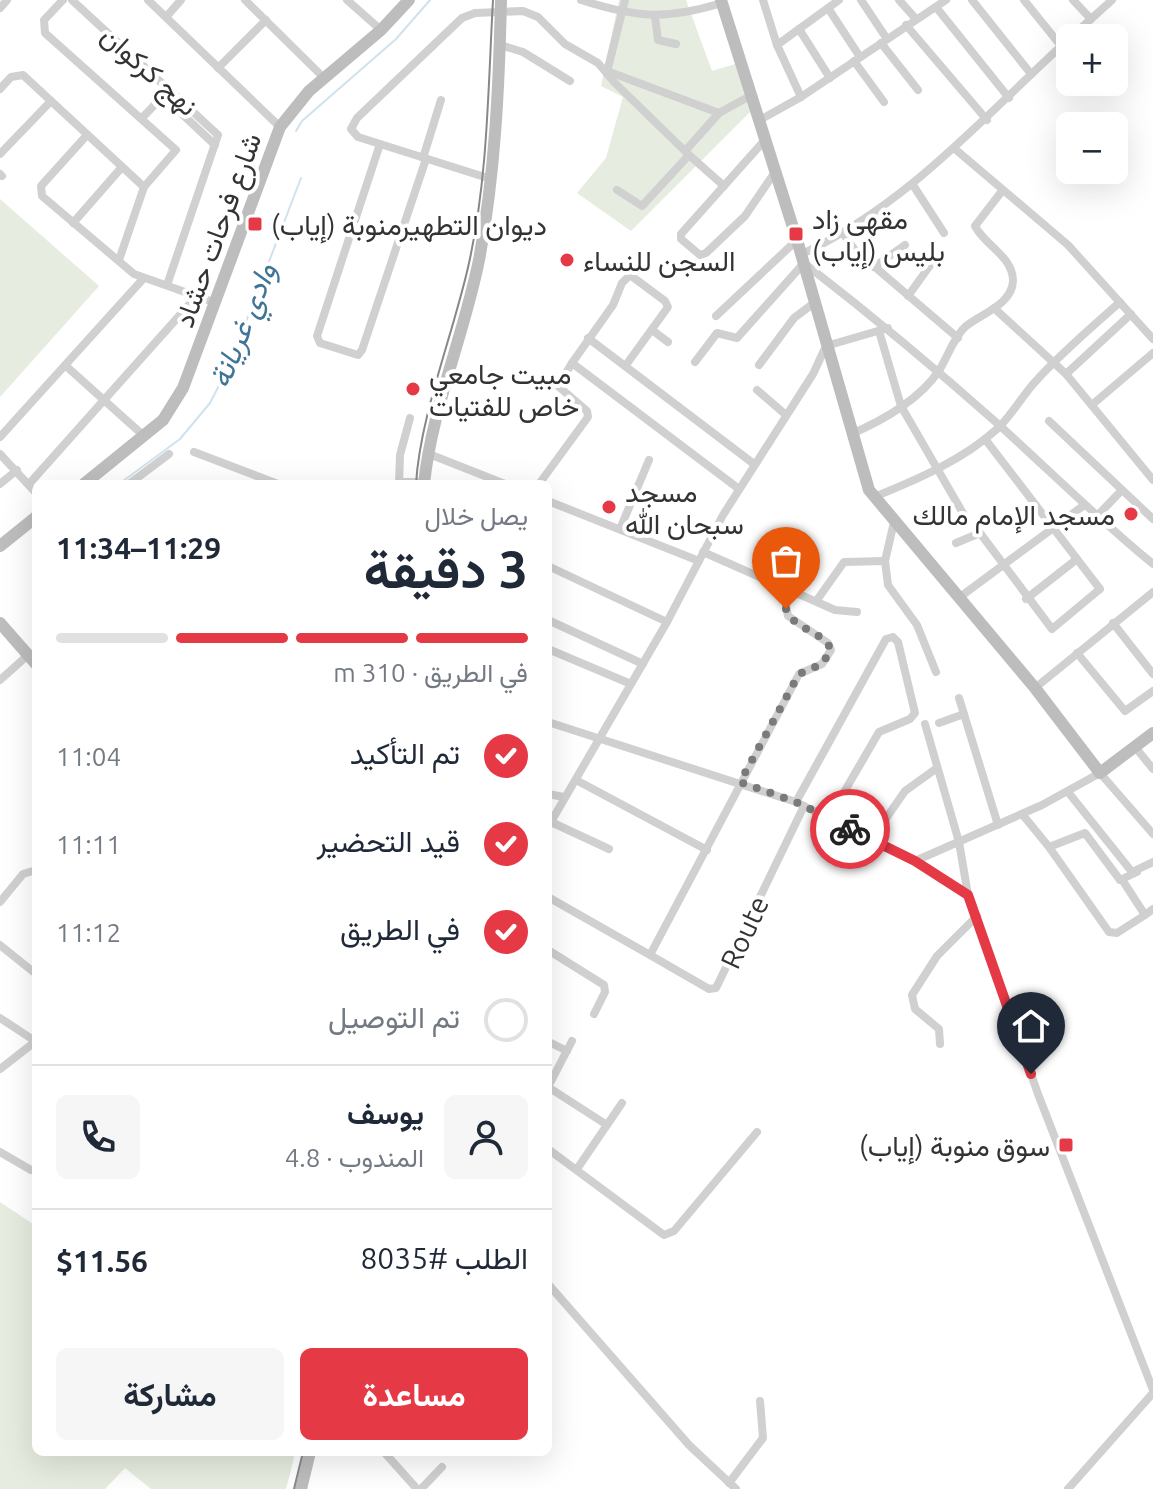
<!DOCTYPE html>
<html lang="ar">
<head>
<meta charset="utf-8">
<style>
	body { margin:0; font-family:Ubuntu,Vazirmatn,sans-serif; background:#f6f6f7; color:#1f2937; direction:rtl; height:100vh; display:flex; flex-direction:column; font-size:30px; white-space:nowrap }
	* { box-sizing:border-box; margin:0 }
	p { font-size:26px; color:#747a83 }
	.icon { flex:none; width:44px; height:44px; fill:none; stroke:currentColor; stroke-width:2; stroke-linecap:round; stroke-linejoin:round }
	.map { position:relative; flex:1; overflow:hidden; direction:ltr }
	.details { position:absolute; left:32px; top:480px; width:520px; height:976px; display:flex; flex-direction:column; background:#fff; border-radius:12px; box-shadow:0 8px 32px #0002; direction:rtl }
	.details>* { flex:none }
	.fabs { position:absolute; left:1056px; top:24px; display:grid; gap:16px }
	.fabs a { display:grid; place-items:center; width:72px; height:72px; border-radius:12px; background:#fff; box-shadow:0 8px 32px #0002; font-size:40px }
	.pin { position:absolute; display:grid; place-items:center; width:68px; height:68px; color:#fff; margin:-82px -34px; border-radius:50% 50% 50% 0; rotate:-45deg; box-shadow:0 0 8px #0007 }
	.pin .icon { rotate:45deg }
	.courier { position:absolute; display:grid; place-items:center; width:80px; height:80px; margin:-40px; border:6px solid #e63946; border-radius:50%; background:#fff; color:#222; box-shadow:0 2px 10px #0007 }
	.summary em { font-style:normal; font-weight:700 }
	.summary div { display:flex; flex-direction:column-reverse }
	.summary { display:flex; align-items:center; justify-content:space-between; height:136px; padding:0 24px }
	h1 { font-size:52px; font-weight:700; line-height:60px }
	.bar { display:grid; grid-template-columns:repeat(4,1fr); gap:12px 8px; align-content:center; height:96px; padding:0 24px }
	.bar i { height:10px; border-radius:6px; background:#e0e1e3 }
	.bar .current { background:#e63946 }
	.bar p { grid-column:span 4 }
	.line { display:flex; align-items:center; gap:20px; padding:0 24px; border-top:2px solid #e0e1e3 }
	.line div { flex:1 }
	.round { display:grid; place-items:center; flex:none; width:84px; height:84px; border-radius:12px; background:#f6f6f7 }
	ol { padding:0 24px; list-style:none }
	li { display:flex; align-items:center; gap:24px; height:88px }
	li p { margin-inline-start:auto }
	li .icon { padding:8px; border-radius:50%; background:#e63946; color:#fff; stroke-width:4 }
	li:last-child { color:#747a83 }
	li i { width:44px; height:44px; border:4px solid #e0e1e3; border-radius:50% }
	.primary-button { display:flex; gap:16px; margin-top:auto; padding:16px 24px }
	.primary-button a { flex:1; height:92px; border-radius:12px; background:#e63946; color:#fff; font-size:32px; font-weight:700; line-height:92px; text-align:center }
	.primary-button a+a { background:#f6f6f7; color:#1f2937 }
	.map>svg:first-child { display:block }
</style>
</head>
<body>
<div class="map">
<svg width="1153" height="1489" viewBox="0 0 1153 1489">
	<rect width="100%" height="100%" fill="#fff"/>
	<!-- green -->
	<g fill="#e6ecdf">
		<polygon points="619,0 686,0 712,71 735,64 750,112 631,231 577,193 606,158 623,97 601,86"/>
		<polygon points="0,199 99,286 0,397"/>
		<polygon points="0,1202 36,1226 36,1452 292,1452 294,1458 286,1489 151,1489 125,1468 105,1489 0,1489"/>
	</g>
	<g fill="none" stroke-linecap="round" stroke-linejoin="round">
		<!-- stream -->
		<g stroke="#cfe2ee" stroke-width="2">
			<polyline points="296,131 302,121 396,39 430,0"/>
			<polyline points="119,484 180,439 210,403 229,366 301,178"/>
		</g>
		<!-- street -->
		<g stroke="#d0d0d0" stroke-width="8">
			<polyline points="63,0 44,20 45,33 176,150 144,187 119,260"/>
			<polyline points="72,0 218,135 167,285"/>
			<polyline points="148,0 280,127"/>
			<polyline points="245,0 323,77"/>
			<polyline points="347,0 381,30"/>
			<path d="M581,0C637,18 666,20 722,3"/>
			<polyline points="763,0 777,45 801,97"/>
			<polyline points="861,0 887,39"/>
			<polyline points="899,0 916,19"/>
			<polyline points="972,0 1031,74"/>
			<polyline points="1024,0 1061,46"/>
			<polyline points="1073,0 1091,19"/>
			<polyline points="936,7 1009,98"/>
			<polyline points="0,8 7,0"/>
			<polyline points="828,8 860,57"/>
			<polyline points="166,17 181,0"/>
			<polyline points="655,17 658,40 676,44"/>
			<polyline points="906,25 987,120"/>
			<polyline points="799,29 830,78"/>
			<polyline points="1070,38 1112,0"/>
			<polyline points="881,43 918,90"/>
			<polyline points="500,45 523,52 570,81"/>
			<polyline points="777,45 839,0"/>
			<polyline points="854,61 884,102"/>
			<polyline points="218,68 266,20"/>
			<polyline points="607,71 719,113"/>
			<polyline points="607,72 625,0"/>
			<polyline points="0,89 11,77 23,75 144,187"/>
			<polyline points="163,96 215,145"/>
			<polyline points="142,118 166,93"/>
			<polyline points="758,121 801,97 946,0"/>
			<polyline points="87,135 41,186 42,196 134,274 216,303"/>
			<polyline points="764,141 681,234 681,239 700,255 706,253 745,216 775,172"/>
			<polyline points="380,144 317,336 320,343 358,355 362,350 426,159"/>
			<polyline points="955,149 1068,245 1153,339"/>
			<polyline points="686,150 719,113 750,96"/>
			<polyline points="0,154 51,101"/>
			<polyline points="423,158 441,100"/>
			<polyline points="0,174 2,176"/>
			<polyline points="491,179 358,137 351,129 357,118 462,18 475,13 523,11 538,17 565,44 598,63 614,82 689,155"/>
			<polyline points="913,185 944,233"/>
			<polyline points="617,190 642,206 689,155 724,186"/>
			<polyline points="73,223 122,167"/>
			<polyline points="842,232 855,250 958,338"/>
			<path d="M802,254C909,204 984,116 1070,38"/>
			<polyline points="874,267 905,245"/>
			<polyline points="908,296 934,260"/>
			<polyline points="994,308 1066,374 1153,480"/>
			<polyline points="716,316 797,240"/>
			<polyline points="652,330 668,342"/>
			<polyline points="879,331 901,406 964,515"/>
			<polyline points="588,338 754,464"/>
			<path d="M695,362L717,333L737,338L804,263C871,315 935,368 998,424C1050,471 1099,520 1153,564"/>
			<polyline points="572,363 613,305 622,283 630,275 665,301 668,307 626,365"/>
			<polyline points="759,365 794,318 814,303"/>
			<polyline points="66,366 144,436"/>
			<polyline points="1066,374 1131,314"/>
			<polyline points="757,390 786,415"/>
			<polyline points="1093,404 1153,353"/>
			<polyline points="1049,421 1153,519"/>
			<path d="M851,434C882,421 921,399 940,369C948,356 954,337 965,327C980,314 1012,305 1013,281C1013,256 984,245 975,226L1002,191"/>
			<polyline points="0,437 143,279"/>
			<polyline points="194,452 278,484"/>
			<polyline points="0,454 36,493"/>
			<polyline points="429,454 505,484"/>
			<polyline points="399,482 424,482"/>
			<polyline points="0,484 17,470"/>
			<polyline points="29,484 196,297"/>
			<polyline points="129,484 169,454"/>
			<polyline points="399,484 400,455 410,418"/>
			<polyline points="539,484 588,417 587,411 558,386 572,363 739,489"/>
			<path d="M874,497C916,480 963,460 997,429C1008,420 1023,395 1035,382C1061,353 1091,328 1120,302"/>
			<polyline points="548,501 699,561"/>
			<polyline points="1096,517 1122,490"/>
			<polyline points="894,522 885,561 888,585 917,625 936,672"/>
			<polyline points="620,529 649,460"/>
			<polyline points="956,543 980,533 1052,629 1100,589 985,439"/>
			<polyline points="703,552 835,610 857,612"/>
			<polyline points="548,566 667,622"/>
			<polyline points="791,589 786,606 788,616 828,643 831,650 822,664 799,674 650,955 709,989 716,988 804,806"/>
			<polyline points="960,597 1083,506"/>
			<polyline points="1026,599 1077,559"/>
			<polyline points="817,600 844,562 885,561"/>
			<polyline points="548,620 643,664"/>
			<polyline points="1113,623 1153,674"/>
			<polyline points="548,649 631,684"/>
			<polyline points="1077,653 1125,711 1153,691"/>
			<polyline points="0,680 28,655"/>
			<polyline points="1035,688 1153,592"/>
			<polyline points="959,698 998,825"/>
			<polyline points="548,722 796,802 915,861 968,895 1038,1094 1153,1390"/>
			<polyline points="939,723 964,714"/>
			<polyline points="925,724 959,842 968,895"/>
			<polyline points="1135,747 1153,769"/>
			<polyline points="576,780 707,850"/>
			<polyline points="1068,792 1132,872 1153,862"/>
			<polyline points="548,794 564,797"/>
			<polyline points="796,802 886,639 893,637 898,642 915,713 910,719 879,732 829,818"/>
			<polyline points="1022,814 1049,847 1085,833 1120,880 1137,872"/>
			<polyline points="551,822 609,849"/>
			<polyline points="548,827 667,622 723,515 813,374 826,346 888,328"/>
			<polyline points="871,840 905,791 937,768"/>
			<polyline points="1049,847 1109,932 1117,933 1145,915"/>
			<polyline points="915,861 1042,805 1100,773 1153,834"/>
			<polyline points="1123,881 1145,915 1153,909"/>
			<polyline points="548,897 650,955"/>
			<polyline points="0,902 23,874 36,870"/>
			<polyline points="0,945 36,974"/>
			<polyline points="548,950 604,985 605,992 594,1014"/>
			<polyline points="0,1018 35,1041"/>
			<polyline points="572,1041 548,1087 607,1125"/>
			<polyline points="551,1043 567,1051"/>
			<polyline points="940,1044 939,1029 915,1009 912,995 937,956 977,916"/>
			<polyline points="0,1069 36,1041"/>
			<polyline points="548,1149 664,1235 674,1231 757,1132"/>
			<polyline points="0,1152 31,1170"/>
			<polyline points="577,1169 622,1103"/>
			<polyline points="548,1284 689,1445 736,1489"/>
			<polyline points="384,1452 417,1489"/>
			<polyline points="729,1483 763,1438 760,1401"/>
			<polyline points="421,1489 442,1467"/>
			<polyline points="1068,1489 1153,1393"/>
		</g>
		<!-- secondary -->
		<g stroke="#bdbdbd" stroke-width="12">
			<polyline points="721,0 797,240 869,490 1035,688 1100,773 1153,733"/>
			<polyline points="84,484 163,420 183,388 280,127 309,91 381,30 409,0"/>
			<path d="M424,484C432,408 464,335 479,260C495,174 499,87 501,0"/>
			<polyline points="0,546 36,517"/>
			<polyline points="0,623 36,664"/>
			<polyline points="301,1489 310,1452"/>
		</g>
		<!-- tram -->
		<g stroke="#888" stroke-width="2">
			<path d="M416,484C420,415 454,332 469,263C488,177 488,88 493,0"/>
			<polyline points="294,1489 303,1452"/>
		</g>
	</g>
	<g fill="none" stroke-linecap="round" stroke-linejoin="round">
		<!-- done -->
		<path stroke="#7a7a7a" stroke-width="8" stroke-dasharray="0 14.4" d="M786,609C793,630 823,630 831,650L822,664L799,674L740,782L796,802L850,829"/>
		<!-- route -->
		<polyline stroke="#e63946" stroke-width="10" points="850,829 915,861 968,895 1031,1074"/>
	</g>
	<!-- markers -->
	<g fill="#e63946" stroke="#fff" stroke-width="3">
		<rect x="247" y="216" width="16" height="16" rx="4"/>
		<rect x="788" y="226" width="16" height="16" rx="4"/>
		<circle cx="567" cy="260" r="8"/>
		<circle cx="413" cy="389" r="8"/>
		<circle cx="609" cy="507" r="8"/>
		<circle cx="1131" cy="514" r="8"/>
		<rect x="1058" y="1137" width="16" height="16" rx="4"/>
	</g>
	<g text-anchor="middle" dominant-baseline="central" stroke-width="8" stroke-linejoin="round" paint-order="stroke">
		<!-- street labels -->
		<g font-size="28" fill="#333" stroke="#fff">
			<text transform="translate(150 70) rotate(42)">نهج كركوان</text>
			<text transform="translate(217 230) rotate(-70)">شارع فرحات حشاد</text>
			<text transform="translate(744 932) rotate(-65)">Route</text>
		</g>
		<!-- poi labels -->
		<g font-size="28" fill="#333" stroke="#fff" text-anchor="start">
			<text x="812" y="218">مقهى زاد<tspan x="812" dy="32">بليس (إياب)</tspan></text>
			<text x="271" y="224">ديوان التطهيرمنوبة (إياب)</text>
			<text x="583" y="260">السجن للنساء</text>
			<text x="429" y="373">مبيت جامعي<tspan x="429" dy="32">خاص للفتيات</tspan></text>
			<text x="625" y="491">مسجد<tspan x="625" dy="32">سبحان الله</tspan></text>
			<text x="1115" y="514" text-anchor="end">مسجد الإمام مالك</text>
			<text x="1050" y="1145" text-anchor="end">سوق منوبة (إياب)</text>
		</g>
		<!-- water labels -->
		<g font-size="30" font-style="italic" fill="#3f7597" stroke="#fff">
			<text transform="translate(242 325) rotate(-68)">وادي غريانة</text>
		</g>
	</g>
</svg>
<div class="fabs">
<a>+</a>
<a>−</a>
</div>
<div class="pin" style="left:786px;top:609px;background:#ea580c"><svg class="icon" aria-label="bag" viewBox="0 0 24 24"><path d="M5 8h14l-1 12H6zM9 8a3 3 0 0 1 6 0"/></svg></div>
<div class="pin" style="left:1031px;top:1074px;background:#1f2937"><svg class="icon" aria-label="home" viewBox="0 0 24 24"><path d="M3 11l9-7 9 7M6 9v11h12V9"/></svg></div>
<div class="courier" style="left:850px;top:829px"><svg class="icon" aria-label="bike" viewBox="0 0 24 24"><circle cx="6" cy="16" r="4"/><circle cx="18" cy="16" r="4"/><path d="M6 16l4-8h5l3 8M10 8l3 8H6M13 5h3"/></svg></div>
<section class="details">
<div class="summary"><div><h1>3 دقيقة</h1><p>يصل خلال</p></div><em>11:29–11:34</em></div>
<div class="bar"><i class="current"></i><i class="current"></i><i class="current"></i><i></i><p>في الطريق · 310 m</p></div>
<ol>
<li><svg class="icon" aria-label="check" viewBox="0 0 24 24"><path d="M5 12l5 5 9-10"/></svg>تم التأكيد<p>11:04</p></li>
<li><svg class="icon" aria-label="check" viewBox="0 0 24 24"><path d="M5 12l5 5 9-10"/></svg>قيد التحضير<p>11:11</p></li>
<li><svg class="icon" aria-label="check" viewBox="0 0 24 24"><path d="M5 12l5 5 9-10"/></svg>في الطريق<p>11:12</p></li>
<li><i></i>تم التوصيل</li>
</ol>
<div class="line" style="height:144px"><a class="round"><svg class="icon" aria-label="person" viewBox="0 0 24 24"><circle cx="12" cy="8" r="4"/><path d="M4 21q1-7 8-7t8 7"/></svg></a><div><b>يوسف</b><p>المندوب · 4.8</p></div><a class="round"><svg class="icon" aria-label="phone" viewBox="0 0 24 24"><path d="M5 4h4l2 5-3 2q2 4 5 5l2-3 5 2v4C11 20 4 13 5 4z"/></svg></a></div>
<div class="line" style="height:104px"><div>الطلب #8035</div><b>$11.56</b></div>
<div class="primary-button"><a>مساعدة</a><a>مشاركة</a></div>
</section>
</div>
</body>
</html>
